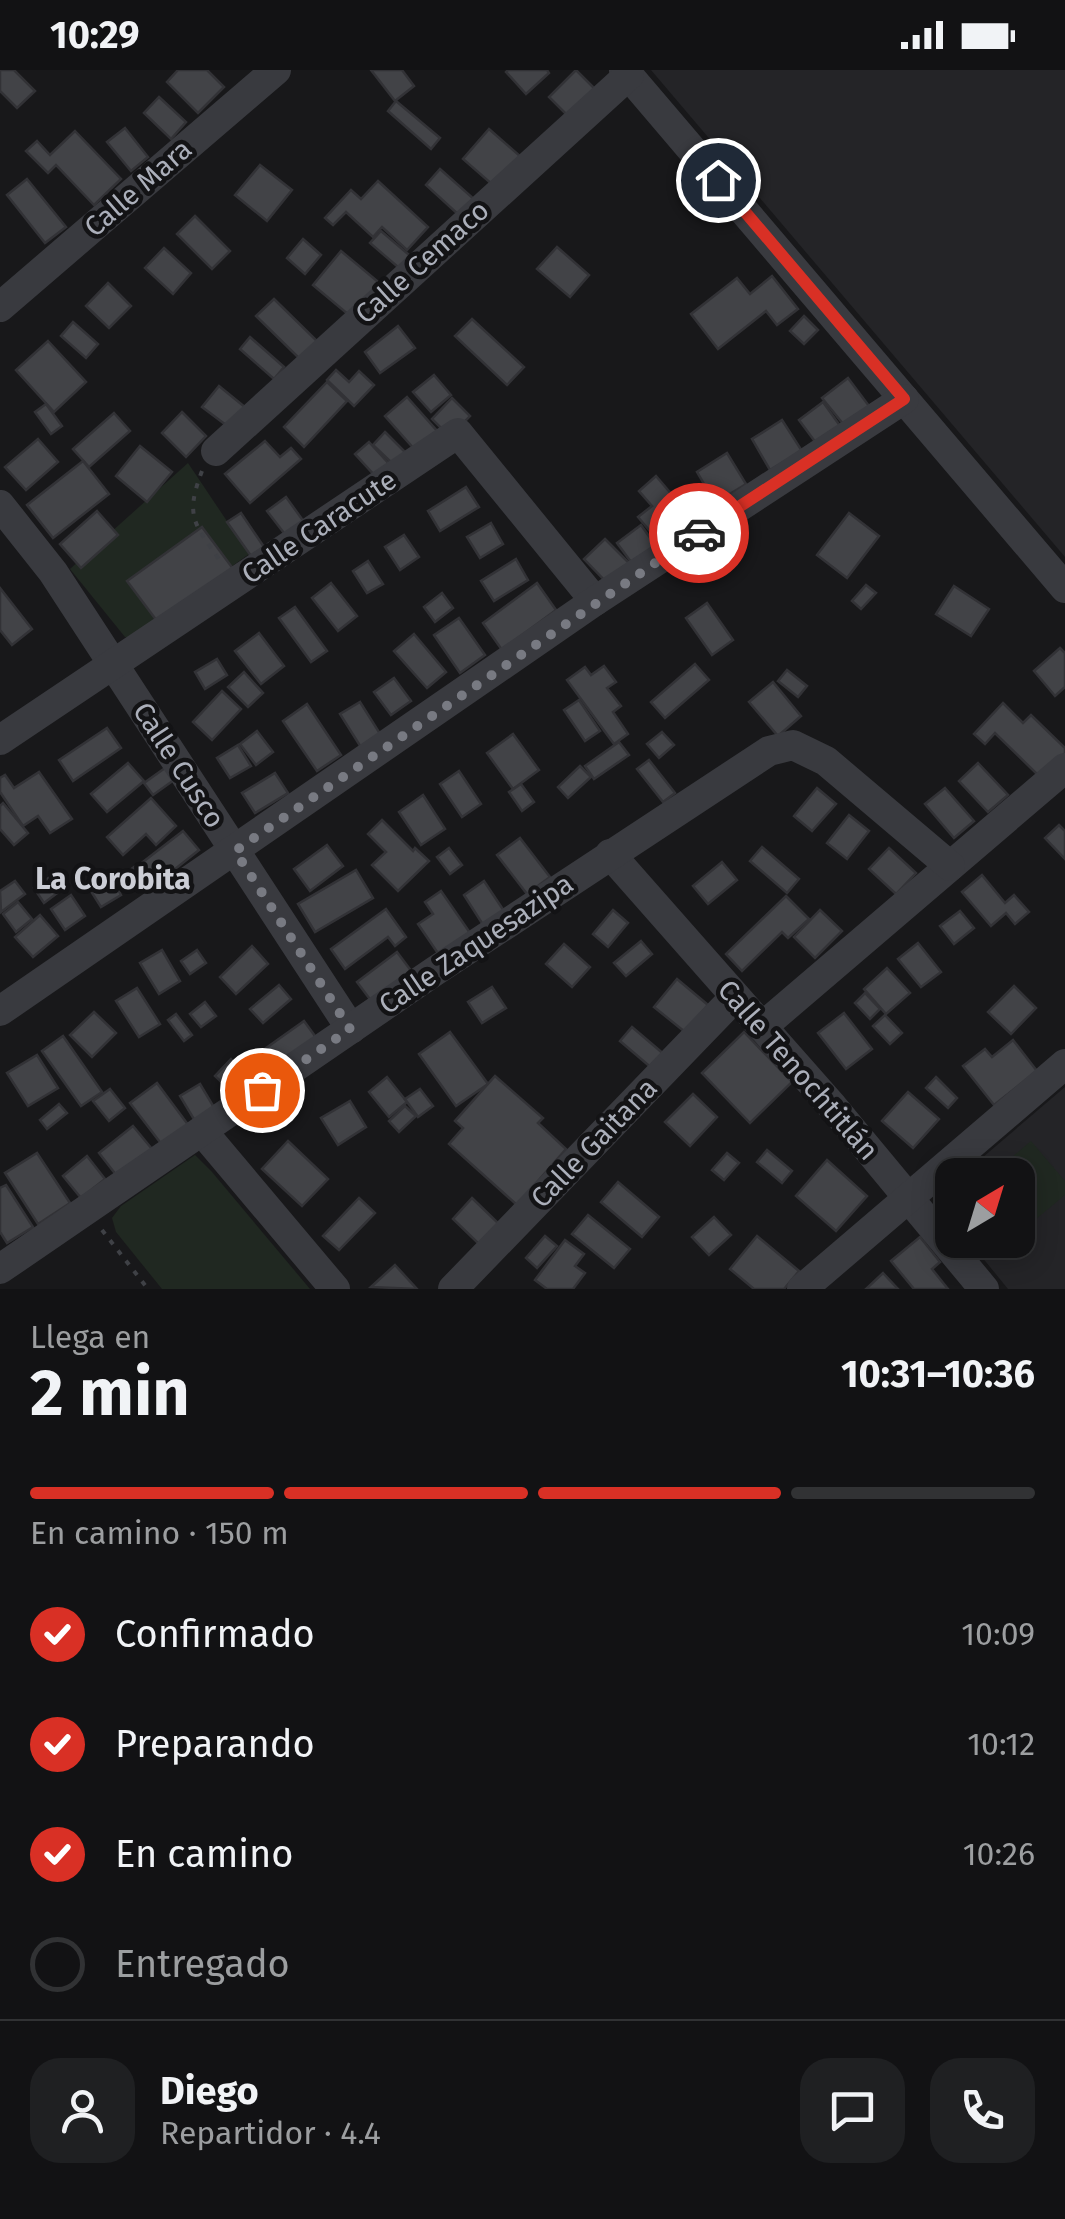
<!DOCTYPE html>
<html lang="es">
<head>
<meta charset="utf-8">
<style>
	body { margin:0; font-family:"Fira Sans",sans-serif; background:#1f2022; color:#f1f3f6; height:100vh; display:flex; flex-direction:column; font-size:38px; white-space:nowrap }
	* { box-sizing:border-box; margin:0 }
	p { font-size:32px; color:#9c9ea0 }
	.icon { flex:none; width:55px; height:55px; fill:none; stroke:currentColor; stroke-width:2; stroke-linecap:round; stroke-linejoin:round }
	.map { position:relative; height:1219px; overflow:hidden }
	.panel { display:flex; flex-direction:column; background:#121214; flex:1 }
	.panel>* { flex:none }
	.needle { width:65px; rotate:38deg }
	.controls { position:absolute; left:935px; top:1088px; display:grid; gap:20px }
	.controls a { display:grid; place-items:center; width:100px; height:100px; border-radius:20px; background:#121214; box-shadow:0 5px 25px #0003,0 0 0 2px #313234; font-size:50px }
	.pin { position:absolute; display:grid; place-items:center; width:85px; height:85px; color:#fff; margin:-42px; border:5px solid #fff; border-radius:50%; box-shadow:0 2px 10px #0007 }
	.courier { position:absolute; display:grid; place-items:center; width:100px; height:100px; margin:-50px; border:8px solid #d93025; border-radius:50%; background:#fff; color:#222; box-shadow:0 2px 12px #0007 }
	.headline em { font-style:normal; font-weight:700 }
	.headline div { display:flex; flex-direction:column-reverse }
	.headline { display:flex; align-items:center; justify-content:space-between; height:170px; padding:0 30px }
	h1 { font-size:65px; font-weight:700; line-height:75px }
	.bar { display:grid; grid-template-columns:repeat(4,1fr); gap:15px 10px; align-content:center; height:120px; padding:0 30px }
	.bar i { height:12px; border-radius:8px; background:#313234 }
	.bar .current { background:#d93025 }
	.bar p { grid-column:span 4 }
	.line { display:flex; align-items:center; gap:25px; padding:0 30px; border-top:2px solid #313234 }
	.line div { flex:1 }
	.round { display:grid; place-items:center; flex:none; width:105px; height:105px; border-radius:30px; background:#1f2022 }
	ol { padding:0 30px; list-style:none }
	li { display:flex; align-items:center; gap:30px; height:110px }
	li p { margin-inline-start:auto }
	li .icon { padding:10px; border-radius:50%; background:#d93025; color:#fff; stroke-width:4 }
	li:last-child { color:#9c9ea0 }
	li i { width:55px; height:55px; border:5px solid #313234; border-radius:50% }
	.status { display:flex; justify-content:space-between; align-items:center; height:70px; padding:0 50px; background:#121214; direction:ltr }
	.status svg { height:28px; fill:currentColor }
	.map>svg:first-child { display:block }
</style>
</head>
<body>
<div class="status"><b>10:29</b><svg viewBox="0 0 49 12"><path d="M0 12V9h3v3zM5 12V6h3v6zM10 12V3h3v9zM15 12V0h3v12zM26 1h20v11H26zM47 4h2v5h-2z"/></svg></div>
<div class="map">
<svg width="1065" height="1219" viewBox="0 0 1065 1219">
	<rect width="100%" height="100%" fill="#18181a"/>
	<!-- built -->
	<g fill="#242427">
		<polygon points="651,0 1065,0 1065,487"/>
		<polygon points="1065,1017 1065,1219 1008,1219 968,1170 1018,1170 1018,1105 962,1105"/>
	</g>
	<!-- green -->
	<g fill="#202821">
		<polygon points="188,393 249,484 133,567 125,567 70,499"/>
		<polygon points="1031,1071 1065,1111 1065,1125 1018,1164 1018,1105 991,1105"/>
		<polygon points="195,1085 212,1102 310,1219 162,1219 116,1162 112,1148 121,1136"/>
	</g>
	<!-- building -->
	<g fill="#424347" stroke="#323236" stroke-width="2.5">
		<polygon points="0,0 14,0 35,21 17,38 0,21"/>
		<polygon points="178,0 207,0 224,17 198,43 167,12"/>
		<polygon points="371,0 402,0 414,16 395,31"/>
		<polygon points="508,0 547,0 549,3 526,24 506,2"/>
		<polygon points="576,0 598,22 570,48 549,27"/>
		<polygon points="159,27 186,52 171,69 144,43"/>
		<polygon points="396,31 440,68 431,79 388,41"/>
		<polygon points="125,58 148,87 131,101 107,72"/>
		<polygon points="489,59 520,86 494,116 463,89"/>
		<polygon points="75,61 121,109 94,135 56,95 48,103 26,81 37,71 50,85"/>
		<polygon points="260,95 292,120 267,151 235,125"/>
		<polygon points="440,99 475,130 460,146 426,115"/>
		<polygon points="27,109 66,157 45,173 7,125"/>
		<polygon points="378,111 428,157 407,180 382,157 373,167 346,142 333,155 325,148 351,120 361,129"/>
		<polygon points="195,146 230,181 212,199 177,164"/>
		<polygon points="381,161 415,190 405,203 370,173"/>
		<polygon points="303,169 321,185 305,204 287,188"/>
		<polygon points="557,177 589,205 570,227 537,199"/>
		<polygon points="164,178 191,203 173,224 145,198"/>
		<polygon points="341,181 389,221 361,255 313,215"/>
		<polygon points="772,206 798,239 777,255 766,241 718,279 691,244 737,208 750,224"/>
		<polygon points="108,213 131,236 109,258 86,236"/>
		<polygon points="274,229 320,274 302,291 256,246"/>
		<polygon points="804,246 818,260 804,274 790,261"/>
		<polygon points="472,249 524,297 507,315 455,266"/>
		<polygon points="73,252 98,274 86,288 61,266"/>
		<polygon points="398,256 415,278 380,303 365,282"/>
		<polygon points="250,267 284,297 274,309 240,279"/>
		<polygon points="48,271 86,312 54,342 16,300"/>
		<polygon points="336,300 349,312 359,301 374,315 354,336 327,310"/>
		<polygon points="434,305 451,325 431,342 413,322"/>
		<polygon points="848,308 869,336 844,355 822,328"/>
		<polygon points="327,312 347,331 304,377 284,357"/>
		<polygon points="219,316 246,338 230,358 202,337"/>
		<polygon points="407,327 438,362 416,381 385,346"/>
		<polygon points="452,328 470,346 450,367 432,349"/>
		<polygon points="823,332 843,360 819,377 799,350"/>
		<polygon points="46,334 62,356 51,364 35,342"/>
		<polygon points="182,342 206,366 186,387 162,363"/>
		<polygon points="114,343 130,361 89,397 73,379"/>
		<polygon points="782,350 802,381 770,400 752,369"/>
		<polygon points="385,362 406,383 394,395 373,375"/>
		<polygon points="38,369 58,392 26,420 5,397"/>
		<polygon points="265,371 280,387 291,378 301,389 250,433 225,404"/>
		<polygon points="369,372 391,396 377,408 355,384"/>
		<polygon points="140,376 172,402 147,432 116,406"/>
		<polygon points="727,383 746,414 715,433 697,402"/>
		<polygon points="83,391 109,424 53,468 27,435"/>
		<polygon points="656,406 691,447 660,473 638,447 652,436 639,421"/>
		<polygon points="466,417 479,437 440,461 428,441"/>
		<polygon points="286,427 312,463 294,476 267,441"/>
		<polygon points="97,441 118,465 81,498 60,474"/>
		<polygon points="241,443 264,477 251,486 227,452"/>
		<polygon points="849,443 879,466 847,508 817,485"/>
		<polygon points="491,453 503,474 480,488 467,467"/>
		<polygon points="641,455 658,479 634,496 617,473"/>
		<polygon points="202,457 234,500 160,555 127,511"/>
		<polygon points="404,465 419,487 400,500 385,477"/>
		<polygon points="605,469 633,497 612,518 584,489"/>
		<polygon points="516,489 528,510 494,531 481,511"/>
		<polygon points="368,491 383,514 367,523 353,501"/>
		<polygon points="331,513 357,546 338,561 312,528"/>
		<polygon points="537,513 556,540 502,580 483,553"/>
		<polygon points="866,515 876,523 861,539 852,531"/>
		<polygon points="954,516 989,539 971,566 936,544"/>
		<polygon points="0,518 32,559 12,575 0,560"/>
		<polygon points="442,523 453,538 435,552 424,537"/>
		<polygon points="707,533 733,570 712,585 686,548"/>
		<polygon points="295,537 327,581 311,592 279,548"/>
		<polygon points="459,548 485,585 460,603 434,565"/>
		<polygon points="259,563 284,596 261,614 235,581"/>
		<polygon points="414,564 446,602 427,618 394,581"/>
		<polygon points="1060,578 1065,583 1065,617 1055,626 1034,601"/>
		<polygon points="217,589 227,605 205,619 195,602"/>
		<polygon points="695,594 709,610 665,648 651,632"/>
		<polygon points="604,596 616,612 607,618 621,636 613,642 628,664 614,674 567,610 585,597 591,605"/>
		<polygon points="787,600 807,616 798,627 778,611"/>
		<polygon points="244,602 263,623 248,637 228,617"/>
		<polygon points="394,608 411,631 391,645 374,622"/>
		<polygon points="773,612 801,646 778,666 749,632"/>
		<polygon points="222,621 241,639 212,670 193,652"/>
		<polygon points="579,630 600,661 585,671 564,640"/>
		<polygon points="360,632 384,670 364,682 340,644"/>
		<polygon points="1003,633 1023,653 1031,645 1065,678 1065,683 1041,708 995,663 985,674 974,664"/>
		<polygon points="307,634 341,685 317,701 283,651"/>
		<polygon points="107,658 121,678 73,711 59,690"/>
		<polygon points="257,661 273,682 256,695 240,674"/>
		<polygon points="662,662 674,675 659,688 647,674"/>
		<polygon points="513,664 539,700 513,719 487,683"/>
		<polygon points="619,672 629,685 594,709 585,696"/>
		<polygon points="238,675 251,696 230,708 217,688"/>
		<polygon points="649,690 675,723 663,732 637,699"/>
		<polygon points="128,693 144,711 107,742 91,724"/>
		<polygon points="978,693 1008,725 988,742 959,711"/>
		<polygon points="580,696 591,707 568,728 558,717"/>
		<polygon points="165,698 174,710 153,725 144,713"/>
		<polygon points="459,701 481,734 462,747 440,714"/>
		<polygon points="39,702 72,749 50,763 38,746 23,756 0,722 0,708 5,705 14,718"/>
		<polygon points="275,703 288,723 255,743 242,723"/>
		<polygon points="521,714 534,732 522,741 509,722"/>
		<polygon points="817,718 836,734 812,761 794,746"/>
		<polygon points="945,718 974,751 954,768 925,734"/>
		<polygon points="423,725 445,759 421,775 399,742"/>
		<polygon points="151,728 176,756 156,775 146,764 123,785 107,767"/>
		<polygon points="3,733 28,763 14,775 0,759 0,736"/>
		<polygon points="849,745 869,761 847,789 827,773"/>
		<polygon points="382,750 413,781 415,778 429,791 398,821 372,795 386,782 368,764"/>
		<polygon points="1059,755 1065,761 1065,789 1045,768"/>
		<polygon points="183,761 199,780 155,815 139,795"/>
		<polygon points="520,768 550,807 527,824 497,785"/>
		<polygon points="327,775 343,796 310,821 294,799"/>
		<polygon points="762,777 799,809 787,823 750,791"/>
		<polygon points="449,778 462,795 450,804 437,787"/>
		<polygon points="889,778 916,803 896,824 869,799"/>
		<polygon points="722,792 737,810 708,834 693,816"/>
		<polygon points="137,795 148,811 134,819 124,804"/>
		<polygon points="356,800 373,828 315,862 298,834"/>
		<polygon points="108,802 121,825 101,837 87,815"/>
		<polygon points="982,805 1005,833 1014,825 1029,842 1015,854 1006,843 991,856 962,822"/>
		<polygon points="50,807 60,821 44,833 34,818"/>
		<polygon points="15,811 25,824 1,842 0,821"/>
		<polygon points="484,811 508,847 487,861 464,825"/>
		<polygon points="441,821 477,873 446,895 418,854 433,844 425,832"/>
		<polygon points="71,825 85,846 65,860 51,839"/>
		<polygon points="786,826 809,849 788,868 782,862 742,901 726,884"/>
		<polygon points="18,832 32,849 16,862 3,844"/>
		<polygon points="386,839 406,867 395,876 388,867 345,899 331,879"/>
		<polygon points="613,840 628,853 608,877 593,864"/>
		<polygon points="820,840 842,861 815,888 794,867"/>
		<polygon points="960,841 974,858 954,874 940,856"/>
		<polygon points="40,845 58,866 33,887 15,867"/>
		<polygon points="641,871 652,884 626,906 614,893"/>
		<polygon points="918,873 941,902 921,917 898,889"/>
		<polygon points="564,874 590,897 572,917 546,894"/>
		<polygon points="252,876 268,894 236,924 220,907"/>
		<polygon points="162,880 180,911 159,924 140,893"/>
		<polygon points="197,880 206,893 190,904 181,891"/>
		<polygon points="397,882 415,906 375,936 357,912"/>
		<polygon points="887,898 910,923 886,944 864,919"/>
		<polygon points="677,909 708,935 685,962 654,937"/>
		<polygon points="279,915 291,929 263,953 250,939"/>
		<polygon points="1014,916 1036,938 1011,964 988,942"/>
		<polygon points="492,917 506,938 482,953 468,932"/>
		<polygon points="137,918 160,954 139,967 116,931"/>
		<polygon points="865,923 880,939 870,949 855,933"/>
		<polygon points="205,932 216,946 201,957 190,944"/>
		<polygon points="94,942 116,963 92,987 70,965"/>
		<polygon points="844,943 872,979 846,999 818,963"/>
		<polygon points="176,944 192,965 184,971 168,950"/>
		<polygon points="885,945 902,963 890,974 873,956"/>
		<polygon points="304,951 323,977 284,1004 266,978"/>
		<polygon points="632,957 666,986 654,1000 620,971"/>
		<polygon points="450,962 488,1014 456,1036 419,984"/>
		<polygon points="744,962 792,1012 750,1053 702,1003"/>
		<polygon points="63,966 102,1022 81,1036 42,981"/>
		<polygon points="1013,970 1037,1001 994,1035 963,996 985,979 992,987"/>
		<polygon points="37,985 58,1018 28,1036 7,1003"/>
		<polygon points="231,989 249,1008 234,1024 215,1006"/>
		<polygon points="495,1006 543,1048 538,1053 566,1079 517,1135 449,1074 463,1058 455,1051"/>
		<polygon points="387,1007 407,1032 389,1047 369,1022"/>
		<polygon points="936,1007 957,1028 948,1038 926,1018"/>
		<polygon points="157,1013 192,1060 166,1080 130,1033"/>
		<polygon points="200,1014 218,1044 198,1056 180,1026"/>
		<polygon points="110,1019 125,1038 109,1051 93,1031"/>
		<polygon points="420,1019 433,1036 418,1047 405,1029"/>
		<polygon points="908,1022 939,1049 913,1078 882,1051"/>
		<polygon points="693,1024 717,1047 690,1076 665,1052"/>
		<polygon points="350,1031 366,1057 338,1075 321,1048"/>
		<polygon points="59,1034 67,1043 47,1059 40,1050"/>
		<polygon points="405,1036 416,1046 399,1062 389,1051"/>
		<polygon points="133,1056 152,1079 117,1106 99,1083"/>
		<polygon points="288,1071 328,1109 302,1136 262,1099"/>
		<polygon points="767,1080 792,1101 782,1113 757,1092"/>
		<polygon points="37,1083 70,1133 38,1154 5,1103"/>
		<polygon points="727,1083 739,1093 724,1110 712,1100"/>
		<polygon points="87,1086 105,1109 81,1128 63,1106"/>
		<polygon points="827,1090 867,1126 836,1161 796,1126"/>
		<polygon points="618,1112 659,1147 642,1167 601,1132"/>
		<polygon points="6,1115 33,1157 7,1173 0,1162 0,1118"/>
		<polygon points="359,1128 375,1143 339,1180 323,1166"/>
		<polygon points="472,1128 499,1154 479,1174 453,1149"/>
		<polygon points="588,1145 630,1179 614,1198 572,1164"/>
		<polygon points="714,1147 731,1165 709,1185 692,1167"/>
		<polygon points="545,1166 557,1176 537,1198 526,1188"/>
		<polygon points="757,1166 799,1201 784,1219 754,1219 730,1199"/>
		<polygon points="920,1167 940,1192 932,1199 948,1219 914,1219 891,1191"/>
		<polygon points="565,1170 584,1184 575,1196 585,1203 573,1219 547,1219 535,1210"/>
		<polygon points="395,1195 417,1219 371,1217"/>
		<polygon points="883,1203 898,1219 866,1219"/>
	</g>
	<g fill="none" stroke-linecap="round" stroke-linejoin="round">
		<!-- path -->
		<g stroke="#3f4146" stroke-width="4" stroke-dasharray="5 8" stroke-linecap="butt">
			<path d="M202,401C184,448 195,454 221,492"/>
			<polyline points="102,1160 148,1219"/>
		</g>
		<!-- minor -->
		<g stroke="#393a3f" stroke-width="30">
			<polyline points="624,0 1065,518"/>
			<polyline points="0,237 276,0"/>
			<polyline points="216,381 629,5"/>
			<polyline points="0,435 53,502 351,959"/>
			<polyline points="0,670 458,363 595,531"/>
			<polyline points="610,784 833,1037 984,1219"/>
			<polyline points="0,941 595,531 904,329"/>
			<polyline points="762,957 1065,698"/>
			<polyline points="202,1061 335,1219"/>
			<polyline points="0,1199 435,901 769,681 793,675 826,691 950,796"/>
			<polyline points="453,1219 735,927"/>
			<polyline points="802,1219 1065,994"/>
		</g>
	</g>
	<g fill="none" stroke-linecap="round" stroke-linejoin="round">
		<!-- done -->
		<polyline stroke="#787a82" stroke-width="10" stroke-dasharray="0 18" points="262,1020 350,959 235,781 699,463"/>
		<!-- route -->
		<polyline stroke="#d93025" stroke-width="12" points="699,463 904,329 718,110"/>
	</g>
	<g text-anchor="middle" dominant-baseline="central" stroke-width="9" stroke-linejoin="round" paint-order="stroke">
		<!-- street labels -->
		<g font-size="28" fill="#abafba" stroke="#131315">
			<text transform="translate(138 118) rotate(-41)">Calle Mara</text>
			<text transform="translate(422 192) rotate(-42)">Calle Cemaco</text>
			<text transform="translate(319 457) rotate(-34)">Calle Caracute</text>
			<text transform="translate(179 695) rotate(57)">Calle Cusco</text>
			<text transform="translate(476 874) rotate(-34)">Calle Zaquesazipa</text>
			<text transform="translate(798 1000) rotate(49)">Calle Tenochtitlán</text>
			<text transform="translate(594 1073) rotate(-46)">Calle Gaitana</text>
		</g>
		<!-- neighbourhood labels -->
		<g font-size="30" font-weight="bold" fill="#ccced6" stroke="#131315">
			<text x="113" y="809">La Corobita</text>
		</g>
	</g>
</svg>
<div class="controls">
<a><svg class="needle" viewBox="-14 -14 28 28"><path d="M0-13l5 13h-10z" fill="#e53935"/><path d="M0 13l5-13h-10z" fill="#9c9ea0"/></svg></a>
</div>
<div class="pin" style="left:262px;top:1020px;background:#ea580c"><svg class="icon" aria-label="bag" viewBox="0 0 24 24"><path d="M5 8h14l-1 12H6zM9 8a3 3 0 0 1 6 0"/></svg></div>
<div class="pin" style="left:718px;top:110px;background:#1f2937"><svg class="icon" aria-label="home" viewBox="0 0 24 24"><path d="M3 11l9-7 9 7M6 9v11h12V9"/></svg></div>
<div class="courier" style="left:699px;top:463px"><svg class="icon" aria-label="car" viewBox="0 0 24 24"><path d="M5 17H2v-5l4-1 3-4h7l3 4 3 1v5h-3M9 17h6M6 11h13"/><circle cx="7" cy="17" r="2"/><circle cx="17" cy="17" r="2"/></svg></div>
</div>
<section class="panel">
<div class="headline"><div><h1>2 min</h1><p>Llega en</p></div><em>10:31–10:36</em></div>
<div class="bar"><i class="current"></i><i class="current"></i><i class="current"></i><i></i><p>En camino · 150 m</p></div>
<ol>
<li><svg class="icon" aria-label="check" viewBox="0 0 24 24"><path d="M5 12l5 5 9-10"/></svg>Confirmado<p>10:09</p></li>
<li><svg class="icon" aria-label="check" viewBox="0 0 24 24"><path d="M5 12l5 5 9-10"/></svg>Preparando<p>10:12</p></li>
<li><svg class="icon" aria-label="check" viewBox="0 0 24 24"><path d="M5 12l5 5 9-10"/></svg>En camino<p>10:26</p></li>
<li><i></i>Entregado</li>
</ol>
<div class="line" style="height:180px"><a class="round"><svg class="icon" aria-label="person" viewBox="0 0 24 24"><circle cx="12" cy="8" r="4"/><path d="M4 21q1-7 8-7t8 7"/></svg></a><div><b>Diego</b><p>Repartidor · 4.4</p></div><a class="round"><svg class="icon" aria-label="chat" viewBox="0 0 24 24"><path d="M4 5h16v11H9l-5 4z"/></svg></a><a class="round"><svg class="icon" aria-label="phone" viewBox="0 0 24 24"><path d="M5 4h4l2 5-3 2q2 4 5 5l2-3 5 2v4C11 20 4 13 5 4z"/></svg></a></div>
</section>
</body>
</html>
